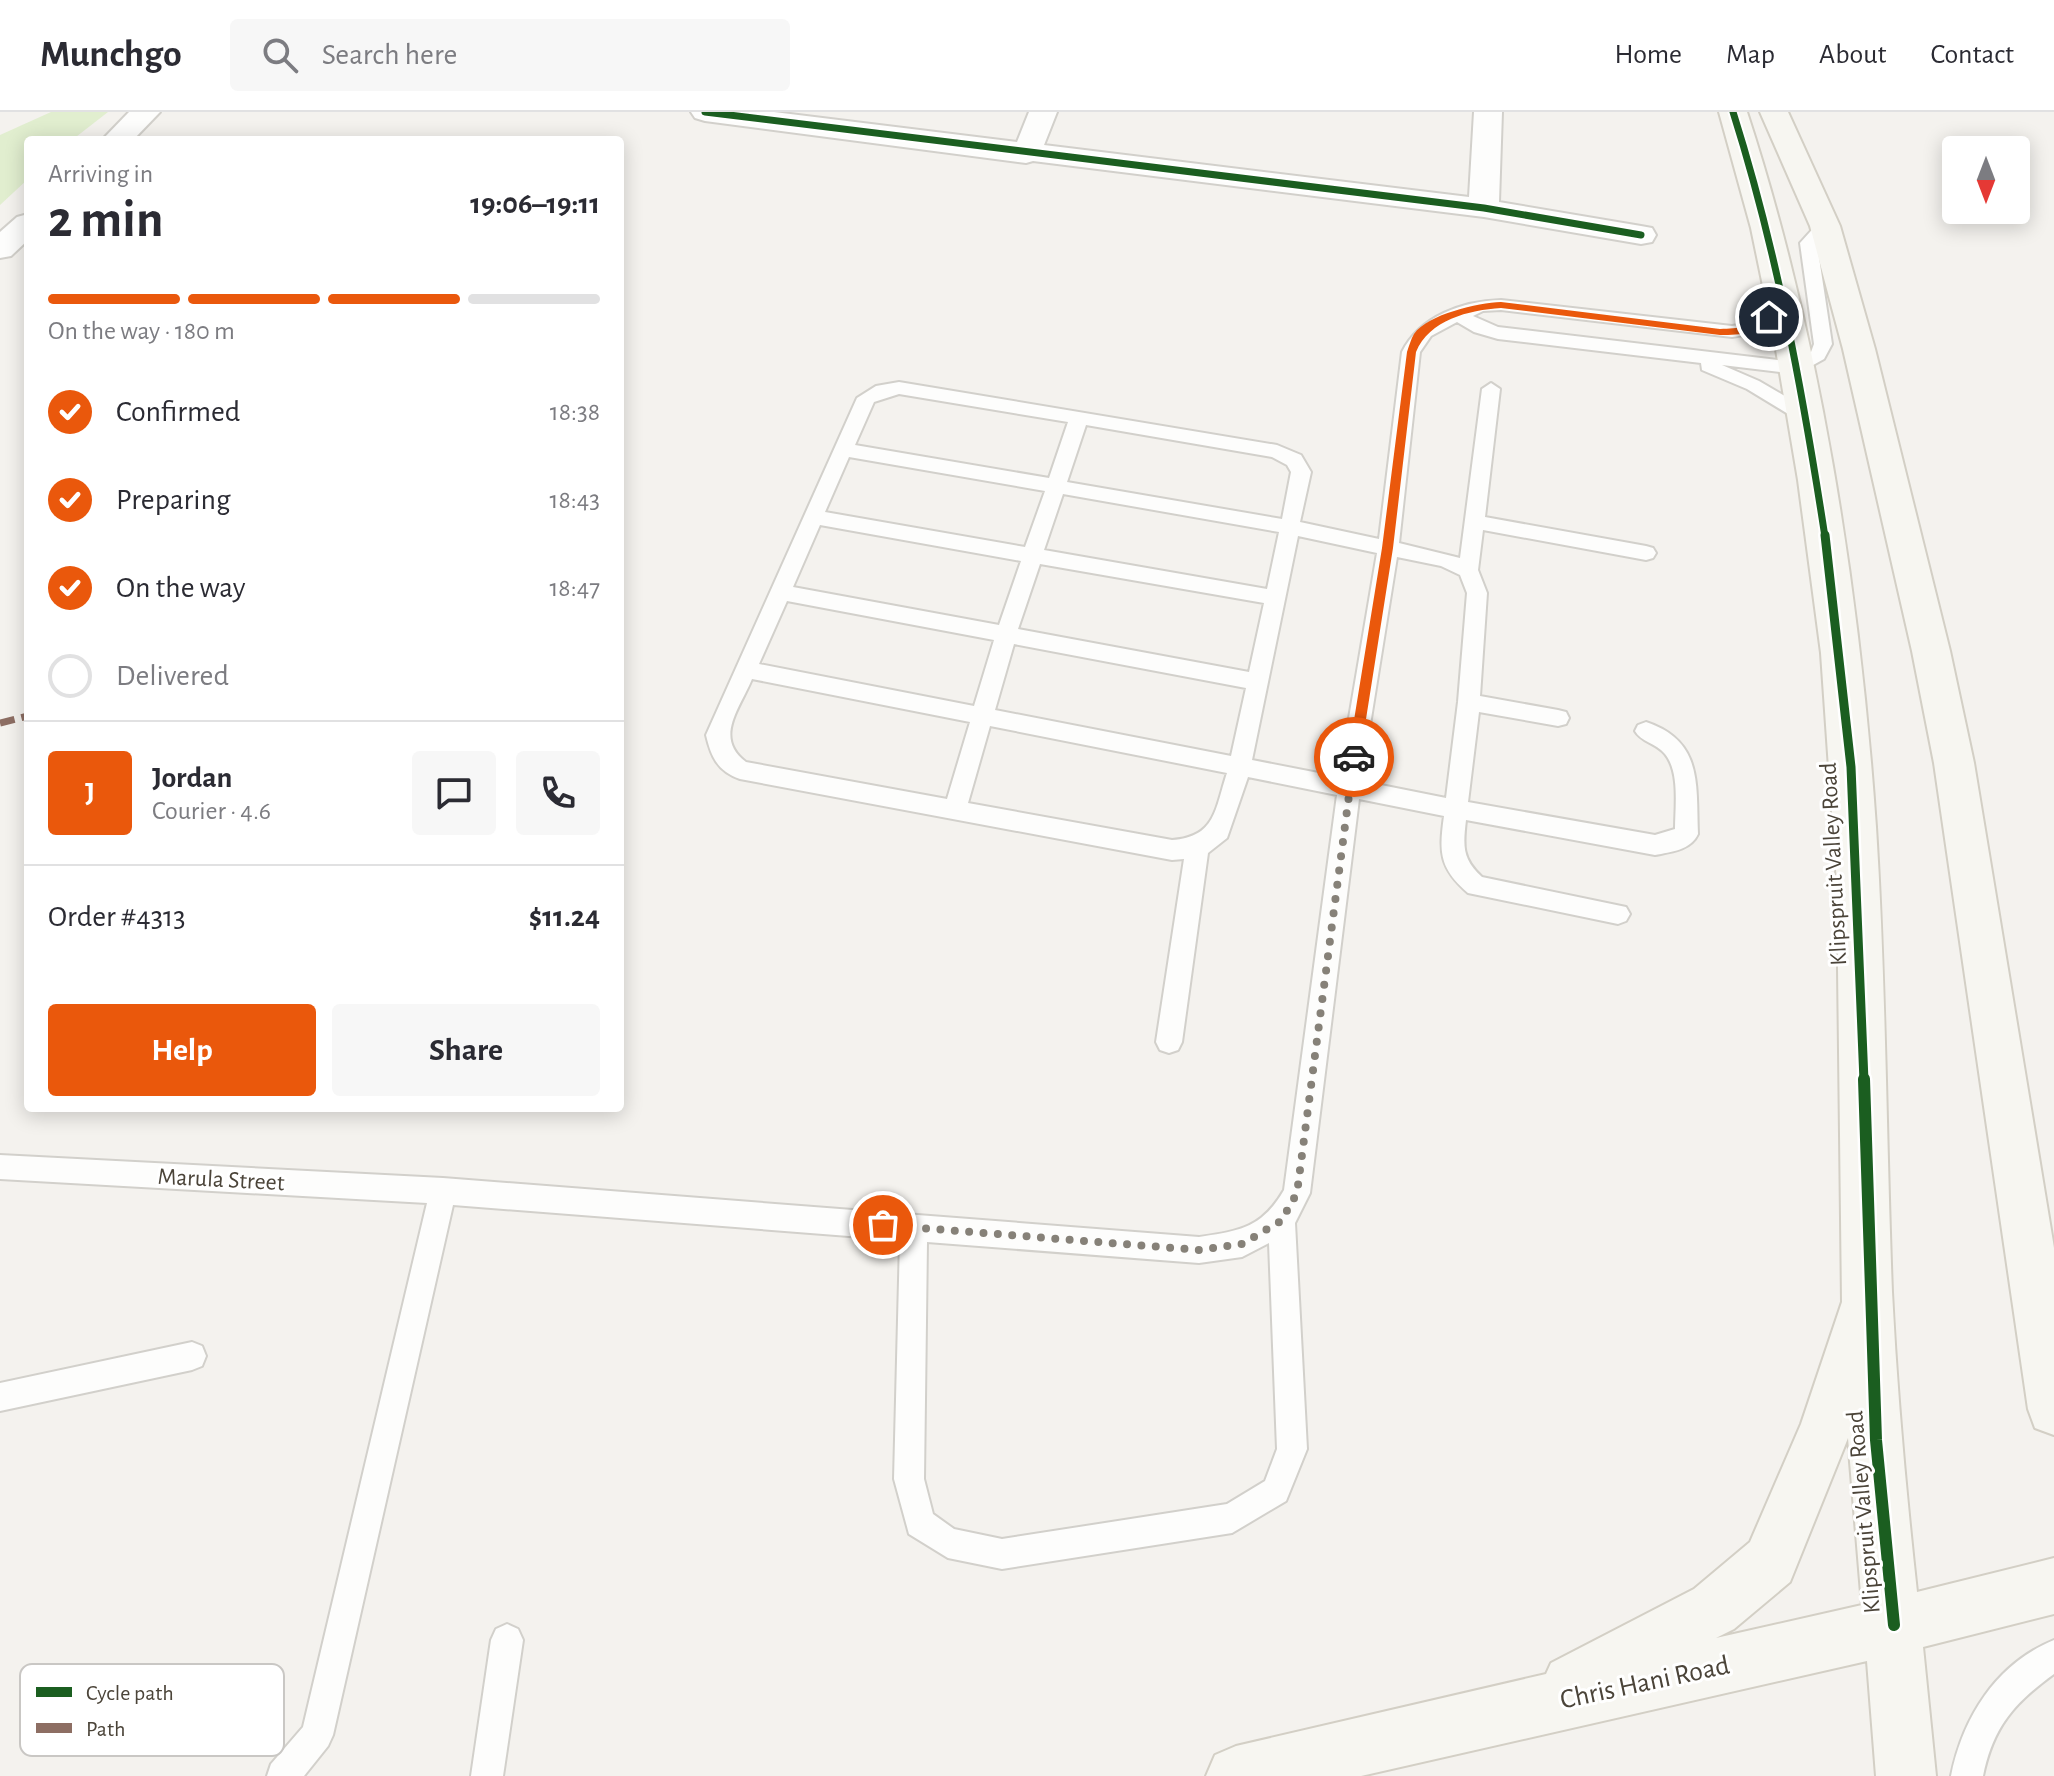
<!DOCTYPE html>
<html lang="en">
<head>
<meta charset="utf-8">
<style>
	body { margin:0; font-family:"Alegreya Sans",sans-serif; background:#f7f7f7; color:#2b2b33; height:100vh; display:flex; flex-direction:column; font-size:30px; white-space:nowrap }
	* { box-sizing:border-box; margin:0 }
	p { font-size:26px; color:#7c7c81 }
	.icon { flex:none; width:44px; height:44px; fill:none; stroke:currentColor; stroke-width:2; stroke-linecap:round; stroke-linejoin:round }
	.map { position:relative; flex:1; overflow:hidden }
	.details { position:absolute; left:24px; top:24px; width:600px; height:976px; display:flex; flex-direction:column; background:#fff; border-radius:8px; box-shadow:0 4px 20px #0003 }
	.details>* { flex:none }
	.needle { width:52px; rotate:180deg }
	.fabs { position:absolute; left:1942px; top:24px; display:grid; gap:16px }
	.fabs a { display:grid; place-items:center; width:88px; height:88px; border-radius:8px; background:#fff; box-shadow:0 4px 20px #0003; font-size:40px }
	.pin { position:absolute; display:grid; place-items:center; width:68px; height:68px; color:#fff; margin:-34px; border:4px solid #fff; border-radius:50%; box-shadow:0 2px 8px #0007 }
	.courier { position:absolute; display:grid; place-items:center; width:80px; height:80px; margin:-40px; border:6px solid #ea580c; border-radius:50%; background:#fff; color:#222; box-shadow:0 2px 10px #0007 }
	.headline em { font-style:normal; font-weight:700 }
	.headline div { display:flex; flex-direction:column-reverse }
	.headline { display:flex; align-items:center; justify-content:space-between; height:136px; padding:0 24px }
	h1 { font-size:52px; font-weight:700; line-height:60px }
	.bar { display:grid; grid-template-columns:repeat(4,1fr); gap:12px 8px; align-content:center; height:96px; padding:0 24px }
	.bar i { height:10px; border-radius:6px; background:#e1e1e2 }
	.bar .current { background:#ea580c }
	.bar p { grid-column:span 4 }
	.line { display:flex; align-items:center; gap:20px; padding:0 24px; border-top:2px solid #e1e1e2 }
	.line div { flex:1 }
	.round { display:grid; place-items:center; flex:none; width:84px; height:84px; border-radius:8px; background:#f7f7f7 }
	ol { padding:0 24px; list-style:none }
	li { display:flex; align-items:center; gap:24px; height:88px }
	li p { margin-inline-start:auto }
	li .icon { padding:8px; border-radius:50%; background:#ea580c; color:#fff; stroke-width:4 }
	li:last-child { color:#7c7c81 }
	li i { width:44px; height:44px; border:4px solid #e1e1e2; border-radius:50% }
	.button { display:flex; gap:16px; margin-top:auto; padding:16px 24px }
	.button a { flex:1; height:92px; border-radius:8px; background:#ea580c; color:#fff; font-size:32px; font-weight:700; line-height:92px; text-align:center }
	.button a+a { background:#f7f7f7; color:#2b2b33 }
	header { display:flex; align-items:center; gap:48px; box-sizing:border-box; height:112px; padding:0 40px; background:#fff; border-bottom:2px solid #e1e1e2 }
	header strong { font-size:38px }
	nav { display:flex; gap:44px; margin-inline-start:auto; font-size:28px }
	.search { width:560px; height:72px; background:#f7f7f7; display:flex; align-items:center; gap:20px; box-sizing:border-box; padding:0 28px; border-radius:8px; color:#7c7c81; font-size:30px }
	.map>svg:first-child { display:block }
</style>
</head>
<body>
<header>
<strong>Munchgo</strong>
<div class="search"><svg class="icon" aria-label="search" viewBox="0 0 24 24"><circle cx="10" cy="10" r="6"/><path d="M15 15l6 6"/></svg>Search here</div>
<nav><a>Home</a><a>Map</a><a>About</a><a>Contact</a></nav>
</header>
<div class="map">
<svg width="2054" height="1664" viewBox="0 0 2054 1664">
	<rect width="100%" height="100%" fill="#f4f2ee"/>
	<!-- green -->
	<polygon fill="#e1eecf" points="51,0 108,0 72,28 28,28 28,67 0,93 0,23"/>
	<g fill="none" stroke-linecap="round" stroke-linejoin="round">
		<!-- lane casing -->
		<g stroke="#d2d0cb" stroke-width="4">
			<g id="lane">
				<path d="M1825,109L1833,114L1817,132L1832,232L1824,247L1797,262L1722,253L1759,269L1812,300L1814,304L1812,308H1798L1747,277L1702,258L1701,251L1498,227L1474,220L1457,210L1431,224L1420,240L1399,431L1460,446L1482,277L1491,271L1500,277L1485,405L1646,434L1653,436L1656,441L1653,446L1646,448L1483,418L1478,458L1487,481L1480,584L1558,598L1566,600L1569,606L1566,612L1558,614L1479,600L1468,690L1655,723L1675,717C1675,695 1680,660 1665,642C1656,631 1641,630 1635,619L1638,613L1646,610C1703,629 1696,672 1698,722C1691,738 1671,740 1655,743L1466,708C1463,734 1462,747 1482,765L1626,795L1630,802L1626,809L1618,812L1468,781C1439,756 1439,740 1444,704L1359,687L1310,1081L1295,1111L1307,1337L1286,1389L1232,1421L1002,1457L948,1446L909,1422L894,1367L900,1128L453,1093L333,1623L328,1634L304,1664H267L271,1652L303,1615L427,1091L0,1067V1043L443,1066L1199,1125C1240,1119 1262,1116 1284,1078L1337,683L1248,665L1227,726L1208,741L1182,930L1178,938L1169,941L1160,938L1156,930L1184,747L1172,748L740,667C717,659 711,644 706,623L857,286L876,274L899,270L1277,333L1301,343L1311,360L1300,410L1379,427L1402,240C1420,204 1463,189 1501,188L1732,214C1765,210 1762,187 1783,180L1792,185C1775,209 1762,221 1732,225L1501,198L1483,199L1473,204L1498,215L1794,250L1811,240L1814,232L1800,131L1819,110ZM899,282L1068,310L1049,366L855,333L874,290ZM1086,313L1272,345L1287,353L1291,360L1282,407L1067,370ZM849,345L1045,379L1025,435L825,400ZM1063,382L1279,420L1267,477L1044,438ZM820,413L1021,449L999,513L793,475ZM1298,424L1377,441L1339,665L1252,648ZM1397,445L1441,454L1460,463L1467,481L1458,590L1446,686L1361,669ZM1040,452L1264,491L1249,560L1018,517ZM787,489L994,528L974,594L759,552ZM1014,532L1246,576L1231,644L995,598ZM752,567L970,610L947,687L746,650C714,626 739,598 752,567ZM990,614L1227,661C1215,697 1216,725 1172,728L968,691ZM927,1130L1199,1151L1242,1145L1269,1131L1277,1337L1265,1369L1227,1392L1002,1427L954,1417L933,1402L924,1367Z"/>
				<polygon points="192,1230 202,1234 206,1244 202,1254 192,1258 0,1299 0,1271"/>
				<polygon points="507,1512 518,1517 523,1528 503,1664 471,1664 491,1528 496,1517"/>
				<path d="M2054,1528V1562C2014,1591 1993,1615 1983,1664H1951C1963,1605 1996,1552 2054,1528Z"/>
			</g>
		</g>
		<!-- street casing -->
		<g stroke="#d2d0cb" stroke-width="4">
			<g id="street">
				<polygon points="129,0 160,0 133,28 102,28"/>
				<polygon points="691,0 774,0 1017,30 1029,0 1057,0 1044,33 1469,85 1474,0 1502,0 1499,90 1641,114 1652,116 1656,123 1652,130 1641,132 1484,105 1033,49 1026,51 705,9 695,6"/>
				<polygon points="28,102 28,128 11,144 0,146 0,120 17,105"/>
			</g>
		</g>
		<!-- secondary casing -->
		<g stroke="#d3cfc5" stroke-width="4">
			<g id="secondary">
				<path d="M1719,0H1747C1820,223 1860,481 1876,715C1886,870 1886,1025 1892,1180C1897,1280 1906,1380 1917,1480L2054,1446V1502L1923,1535L1936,1664H1876L1867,1549L1361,1664H1206L1215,1643L1236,1634L1546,1562L1551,1551L1694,1477L1750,1430L1801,1312L1842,1190L1837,772L1821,541L1798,368L1775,232L1751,116ZM1848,1326L1862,1493L1716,1526L1734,1517L1790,1470Z"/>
				<polygon points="1760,0 1788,0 1840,114 1875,237 1950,539 1974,651 2054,1136 2054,1323 2035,1316 2028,1297 1934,651 1912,539 1843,237 1810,114"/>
			</g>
		</g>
		<!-- lane -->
		<use href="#lane" fill="#fdfdfc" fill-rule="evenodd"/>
		<!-- street -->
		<use href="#street" fill="#fdfdfc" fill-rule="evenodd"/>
		<!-- secondary -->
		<use href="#secondary" fill="#f7f6f1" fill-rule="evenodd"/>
		<!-- quiet -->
		<polyline stroke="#8d6e63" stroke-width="7" stroke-dasharray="15 7" stroke-linecap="butt" points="0,611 28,604"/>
		<!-- cycleway-far2 casing -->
		<g stroke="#fff" stroke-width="11">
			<g id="cycleway-far2">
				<polyline points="705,0 1484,96 1641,123"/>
				<path d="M1733,0C1777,139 1803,282 1825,425"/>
			</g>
		</g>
		<!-- cycleway-far1 casing -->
		<g stroke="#fff" stroke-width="14">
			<polyline id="cycleway-far1" points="1825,423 1851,655 1864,969"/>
		</g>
		<!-- cycleway casing -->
		<g stroke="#fff" stroke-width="17">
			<polyline id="cycleway" points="1864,967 1876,1328 1894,1513"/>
		</g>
		<!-- cycleway-far2 -->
		<use href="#cycleway-far2" stroke="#1b5e20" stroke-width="7"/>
		<!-- cycleway-far1 -->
		<use href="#cycleway-far1" stroke="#1b5e20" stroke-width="9"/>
		<!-- cycleway -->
		<use href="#cycleway" stroke="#1b5e20" stroke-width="12"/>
	</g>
	<!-- route -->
	<path fill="#ea580c" d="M1501,190L1720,217C1739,216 1751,216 1766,203L1774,205C1758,222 1742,223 1720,223L1501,196C1469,198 1429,208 1416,240L1393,436L1360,645L1354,650L1348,645L1382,436L1407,240C1409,234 1411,227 1414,222C1428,202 1478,191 1501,190Z"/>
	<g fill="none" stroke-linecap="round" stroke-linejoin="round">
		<!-- done -->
		<polyline stroke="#868178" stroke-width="8" stroke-dasharray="0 14.4" points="883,1113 1199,1138 1242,1132 1281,1109 1297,1081 1354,645"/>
	</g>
	<g text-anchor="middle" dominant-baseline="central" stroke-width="6" stroke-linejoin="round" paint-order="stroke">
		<!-- street labels -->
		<g font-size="24" fill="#4b4439" stroke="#fff">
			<text transform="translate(1834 752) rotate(-93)">Klipspruit Valley Road</text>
			<text transform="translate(221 1068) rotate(3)">Marula Street</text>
			<text transform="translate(1864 1400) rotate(-95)">Klipspruit Valley Road</text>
		</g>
		<!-- near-street labels -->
		<g font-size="28" fill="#4b4439" stroke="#fff">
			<text transform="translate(1645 1571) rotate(-12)">Chris Hani Road</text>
		</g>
	</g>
	<!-- legend -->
	<rect x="20" y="1552" width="264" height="92" rx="12" fill="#fff" stroke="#c9c7c4" stroke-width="2"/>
	<rect x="36" y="1575" width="36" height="10" fill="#1b5e20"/>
	<rect x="36" y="1611" width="36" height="10" fill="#8d6e63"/>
	<g font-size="22" fill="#4b4439">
		<text x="86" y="1588">Cycle path</text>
		<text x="86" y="1624">Path</text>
	</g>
</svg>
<div class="fabs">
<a><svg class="needle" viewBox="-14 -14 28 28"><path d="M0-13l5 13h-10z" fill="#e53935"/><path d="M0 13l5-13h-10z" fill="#7c7c81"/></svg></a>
</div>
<div class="pin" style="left:883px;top:1113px;background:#ea580c"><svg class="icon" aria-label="bag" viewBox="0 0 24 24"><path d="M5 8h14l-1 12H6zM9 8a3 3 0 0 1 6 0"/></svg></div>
<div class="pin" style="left:1769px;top:205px;background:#1f2937"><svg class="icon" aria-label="home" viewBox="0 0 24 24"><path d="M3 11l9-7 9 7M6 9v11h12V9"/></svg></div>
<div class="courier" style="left:1354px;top:645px"><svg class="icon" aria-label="car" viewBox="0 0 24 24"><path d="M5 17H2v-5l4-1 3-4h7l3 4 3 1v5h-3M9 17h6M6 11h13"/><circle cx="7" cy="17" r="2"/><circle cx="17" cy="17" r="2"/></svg></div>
<section class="details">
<div class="headline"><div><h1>2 min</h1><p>Arriving in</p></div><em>19:06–19:11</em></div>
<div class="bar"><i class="current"></i><i class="current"></i><i class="current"></i><i></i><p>On the way · 180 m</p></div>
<ol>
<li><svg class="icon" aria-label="check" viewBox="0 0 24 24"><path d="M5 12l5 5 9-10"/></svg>Confirmed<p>18:38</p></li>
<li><svg class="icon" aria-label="check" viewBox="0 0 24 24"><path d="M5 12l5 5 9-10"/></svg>Preparing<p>18:43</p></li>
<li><svg class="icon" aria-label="check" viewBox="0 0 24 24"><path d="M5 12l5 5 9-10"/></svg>On the way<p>18:47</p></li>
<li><i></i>Delivered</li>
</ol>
<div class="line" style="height:144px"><b class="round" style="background:#ea580c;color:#fff">J</b><div><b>Jordan</b><p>Courier · 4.6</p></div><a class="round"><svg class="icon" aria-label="chat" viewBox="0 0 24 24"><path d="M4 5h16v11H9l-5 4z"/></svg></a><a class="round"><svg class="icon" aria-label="phone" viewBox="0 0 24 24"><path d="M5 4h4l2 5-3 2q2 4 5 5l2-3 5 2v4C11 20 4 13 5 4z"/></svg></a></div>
<div class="line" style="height:104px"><div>Order #4313</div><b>$11.24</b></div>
<div class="button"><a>Help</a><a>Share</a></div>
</section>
</div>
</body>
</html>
